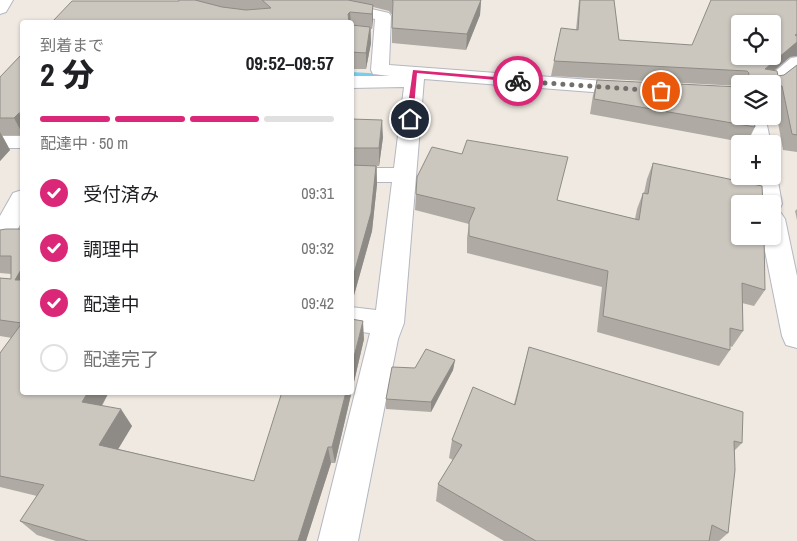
<!DOCTYPE html>
<html lang="ja">
<head>
<meta charset="utf-8">
<style>
	body { margin:0; font-family:"Archivo Narrow","Noto Sans JP",sans-serif; background:#f6f6f6; color:#202124; height:100vh; display:flex; flex-direction:column; font-size:19px; white-space:nowrap }
	* { box-sizing:border-box; margin:0 }
	p { font-size:16px; color:#757577 }
	.icon { flex:none; width:28px; height:28px; fill:none; stroke:currentColor; stroke-width:2; stroke-linecap:round; stroke-linejoin:round }
	.map { position:relative; flex:1; overflow:hidden }
	.sheet { position:absolute; left:20px; top:20px; width:334px; height:375px; display:flex; flex-direction:column; background:#fff; border-radius:5px; box-shadow:0 1px 4px #0004 }
	.sheet>* { flex:none }
	.fabs { position:absolute; left:731px; top:15px; display:grid; gap:10px }
	.fabs a { display:grid; place-items:center; width:50px; height:50px; border-radius:5px; background:#fff; box-shadow:0 1px 4px #0004; font-size:25px }
	.pin { position:absolute; display:grid; place-items:center; width:42px; height:42px; color:#fff; margin:-21px; border:2px solid #fff; border-radius:50%; box-shadow:0 1px 5px #0007 }
	.courier { position:absolute; display:grid; place-items:center; width:50px; height:50px; margin:-25px; border:4px solid #db2777; border-radius:50%; background:#fff; color:#222; box-shadow:0 1px 6px #0007 }
	.head em { font-style:normal; font-weight:800 }
	.head div { display:flex; flex-direction:column-reverse }
	.head { display:flex; align-items:center; justify-content:space-between; height:85px; padding:0 20px }
	h1 { font-size:32px; font-weight:800; line-height:38px }
	.bar { display:grid; grid-template-columns:repeat(4,1fr); gap:8px 5px; align-content:center; height:60px; padding:0 20px }
	.bar i { height:6px; border-radius:4px; background:#e0e0e0 }
	.bar .active { background:#db2777 }
	.bar p { grid-column:span 4 }
	ol { padding:0 20px; list-style:none }
	li { display:flex; align-items:center; gap:15px; height:55px }
	li p { margin-inline-start:auto }
	li .icon { padding:5px; border-radius:50%; background:#db2777; color:#fff; stroke-width:4 }
	li:last-child { color:#757577 }
	li i { width:28px; height:28px; border:2px solid #e0e0e0; border-radius:50% }
	.map>svg:first-child { display:block }
</style>
</head>
<body>
<div class="map">
<svg width="797" height="541" viewBox="0 0 797 541">
	<rect width="100%" height="100%" fill="#efe9e1"/>
	<g fill="none" stroke-linecap="round" stroke-linejoin="round">
		<!-- stream -->
		<polygon fill="#75cff0" fill-rule="evenodd" points="351,72 402,75 406,77 402,79 351,76"/>
		<!-- street casing -->
		<g stroke="#b4b7c1" stroke-width="2">
			<g id="street">
				<polygon points="0,0 13,0 6,12 0,14"/>
				<polygon points="336,1 389,13 391,16 389,65 631,83 638,85 641,89 638,93 631,95 424,79 404,323 398,339 358,541 318,541 370,333 351,331 351,307 376,310 392,182 351,182 351,168 394,168 404,87 351,88 351,76 390,76 373,74 371,70 375,19 331,9 328,6"/>
				<polygon points="797,57 797,71 776,88 772,89 772,84 760,84 791,58"/>
				<polygon points="745,116 765,116 771,144 749,144"/>
				<rect x="0" y="136" width="22" height="12"/>
				<polygon points="772,171 777,176 782,204 779,210 773,211 781,213 785,219 797,276 797,348 786,345 782,336 762,236 772,236 772,204 758,204 753,176 772,176"/>
				<polygon points="22,190 22,221 9,246 0,249 0,216 13,193"/>
			</g>
		</g>
		<!-- street -->
		<use href="#street" fill="#fff" fill-rule="evenodd"/>
	</g>
	<!-- wall -->
	<g fill="#afaba4">
		<polygon points="196,0 481,0 480,15 466,50 392,43 392,15 389,11 373,7 372,29 371,29 371,43 366,69 351,69 351,22 52,22 179,1"/>
		<polygon points="579,0 614,0 619,40 790,57 774,71 778,76 784,75 797,65 797,152 783,150 774,101 772,101 772,84 740,84 740,86 551,76 561,28 576,30"/>
		<polygon points="22,54 22,135 2,135 10,150 0,161 0,77"/>
		<polygon points="597,80 755,127 747,143 590,114 593,95"/>
		<polygon points="351,119 383,137 379,166 377,166 377,184 372,231 351,306"/>
		<polygon points="653,163 765,290 754,306 742,303 743,331 732,347 730,346 730,350 719,366 597,332 602,287 467,253 467,238 469,224 415,210 416,194 557,200 635,219 637,209 643,193 644,193 647,179"/>
		<polygon points="797,209 797,220 795,211"/>
		<polygon points="22,229 22,392 109,392 102,406 132,426 118,449 254,481 364,339 335,463 331,463 306,541 56,541 37,535 20,521 37,496 0,487 0,353 12,338 0,336 0,278 11,279 11,274 0,273 0,230"/>
		<polygon points="529,347 742,443 734,451 728,533 719,541 504,541 436,501 438,484 453,460 449,458 452,440 514,404"/>
		<polygon points="455,360 453,370 431,412 386,409 386,399 415,368"/>
	</g>
	<!-- shaded-wall -->
	<g fill="#8e8b86">
		<polygon points="481,0 480,15 466,50 467,34"/>
		<polygon points="373,5 373,20 372,29 372,14"/>
		<polygon points="350,12 351,22 349,22 348,14"/>
		<polygon points="370,27 371,43 366,69 366,53"/>
		<polygon points="797,34 797,56 790,57 758,84 765,69 795,35"/>
		<polygon points="19,113 22,120 22,133 14,118"/>
		<polygon points="382,120 383,137 379,166 379,148"/>
		<polygon points="0,132 10,150 0,161"/>
		<polygon points="376,166 377,184 372,231 351,306 351,284"/>
		<polygon points="22,268 22,290 15,280"/>
		<polygon points="363,321 364,339 335,463 332,447 346,392 351,392 351,369"/>
		<polygon points="455,360 453,370 431,412 431,402"/>
		<polygon points="88,392 109,392 94,419 82,402"/>
		<polygon points="121,409 132,426 111,461 99,445"/>
		<polygon points="328,447 331,463 306,541 298,541"/>
	</g>
	<!-- building -->
	<g fill="#cbc7bf" stroke="#8e8b86" fill-rule="evenodd">
		<polygon points="179,0 195,0 222,7 246,10 271,8 262,0 348,0 373,5 372,14 350,12 348,14 349,22 52,22 72,1 179,1"/>
		<polygon points="392,0 481,0 467,34 392,28 393,1"/>
		<path d="M580,0H614L619,40L692,45L711,0H797V34L795,35L797,36V42L765,69L777,71L778,76L784,75L797,65V135L792,134L782,86L772,87V84H747L749,73L747,71L554,61L561,28L578,30ZM740,24H772V56H740Z"/>
		<polygon points="351,25 370,27 366,53 351,52"/>
		<polygon points="22,54 22,113 19,113 14,118 0,118 0,77"/>
		<polygon points="597,80 740,87 740,116 753,116 755,127 594,99"/>
		<polygon points="351,119 382,120 379,148 351,148"/>
		<polygon points="467,140 568,157 557,200 639,220 643,193 648,194 653,163 762,186 763,204 740,204 740,236 764,236 765,290 742,283 743,331 730,328 730,350 603,316 608,271 469,236 469,222 475,208 416,194 417,177 432,147 462,154"/>
		<polygon points="351,165 376,166 371,213 351,284"/>
		<polygon points="6,229 22,229 22,268 15,280 22,280 22,323 0,320 0,278 11,279 11,256 0,256 0,230"/>
		<polygon points="351,319 363,321 351,369"/>
		<polygon points="22,323 22,392 88,392 82,402 121,409 99,445 254,481 282,392 346,392 332,447 328,447 298,541 88,541 20,521 44,485 0,476 0,353"/>
		<polygon points="529,347 743,412 742,443 734,441 735,470 728,533 712,525 709,541 536,541 438,484 462,445 452,440 473,387 515,405"/>
		<polygon points="426,349 455,360 431,402 386,399 392,367 415,368"/>
	</g>
	<!-- route -->
	<polygon fill="#db2777" points="413,70 518,79 521,81 518,82 417,73 413,119 410,121 406,119"/>
	<g fill="none" stroke-linecap="round" stroke-linejoin="round">
		<!-- done -->
		<polyline stroke="#726f6d" stroke-width="5" stroke-dasharray="0 9" points="518,81 661,91"/>
	</g>
</svg>
<div class="fabs">
<a><svg class="icon" aria-label="locate" viewBox="0 0 24 24"><circle cx="12" cy="12" r="6"/><path d="M12 2v4M12 18v4M2 12h4M18 12h4"/></svg></a>
<a><svg class="icon" aria-label="layers" viewBox="0 0 24 24"><path d="M12 4l9 5-9 5-9-5zM3 14l9 5 9-5"/></svg></a>
<a>+</a>
<a>−</a>
</div>
<div class="pin" style="left:661px;top:91px;background:#ea580c"><svg class="icon" aria-label="bag" viewBox="0 0 24 24"><path d="M5 8h14l-1 12H6zM9 8a3 3 0 0 1 6 0"/></svg></div>
<div class="pin" style="left:410px;top:119px;background:#1f2937"><svg class="icon" aria-label="home" viewBox="0 0 24 24"><path d="M3 11l9-7 9 7M6 9v11h12V9"/></svg></div>
<div class="courier" style="left:518px;top:81px"><svg class="icon" aria-label="bike" viewBox="0 0 24 24"><circle cx="6" cy="16" r="4"/><circle cx="18" cy="16" r="4"/><path d="M6 16l4-8h5l3 8M10 8l3 8H6M13 5h3"/></svg></div>
<section class="sheet">
<div class="head"><div><h1>2 分</h1><p>到着まで</p></div><em>09:52–09:57</em></div>
<div class="bar"><i class="active"></i><i class="active"></i><i class="active"></i><i></i><p>配達中 · 50 m</p></div>
<ol>
<li><svg class="icon" aria-label="check" viewBox="0 0 24 24"><path d="M5 12l5 5 9-10"/></svg>受付済み<p>09:31</p></li>
<li><svg class="icon" aria-label="check" viewBox="0 0 24 24"><path d="M5 12l5 5 9-10"/></svg>調理中<p>09:32</p></li>
<li><svg class="icon" aria-label="check" viewBox="0 0 24 24"><path d="M5 12l5 5 9-10"/></svg>配達中<p>09:42</p></li>
<li><i></i>配達完了</li>
</ol>
</section>
</div>
</body>
</html>
